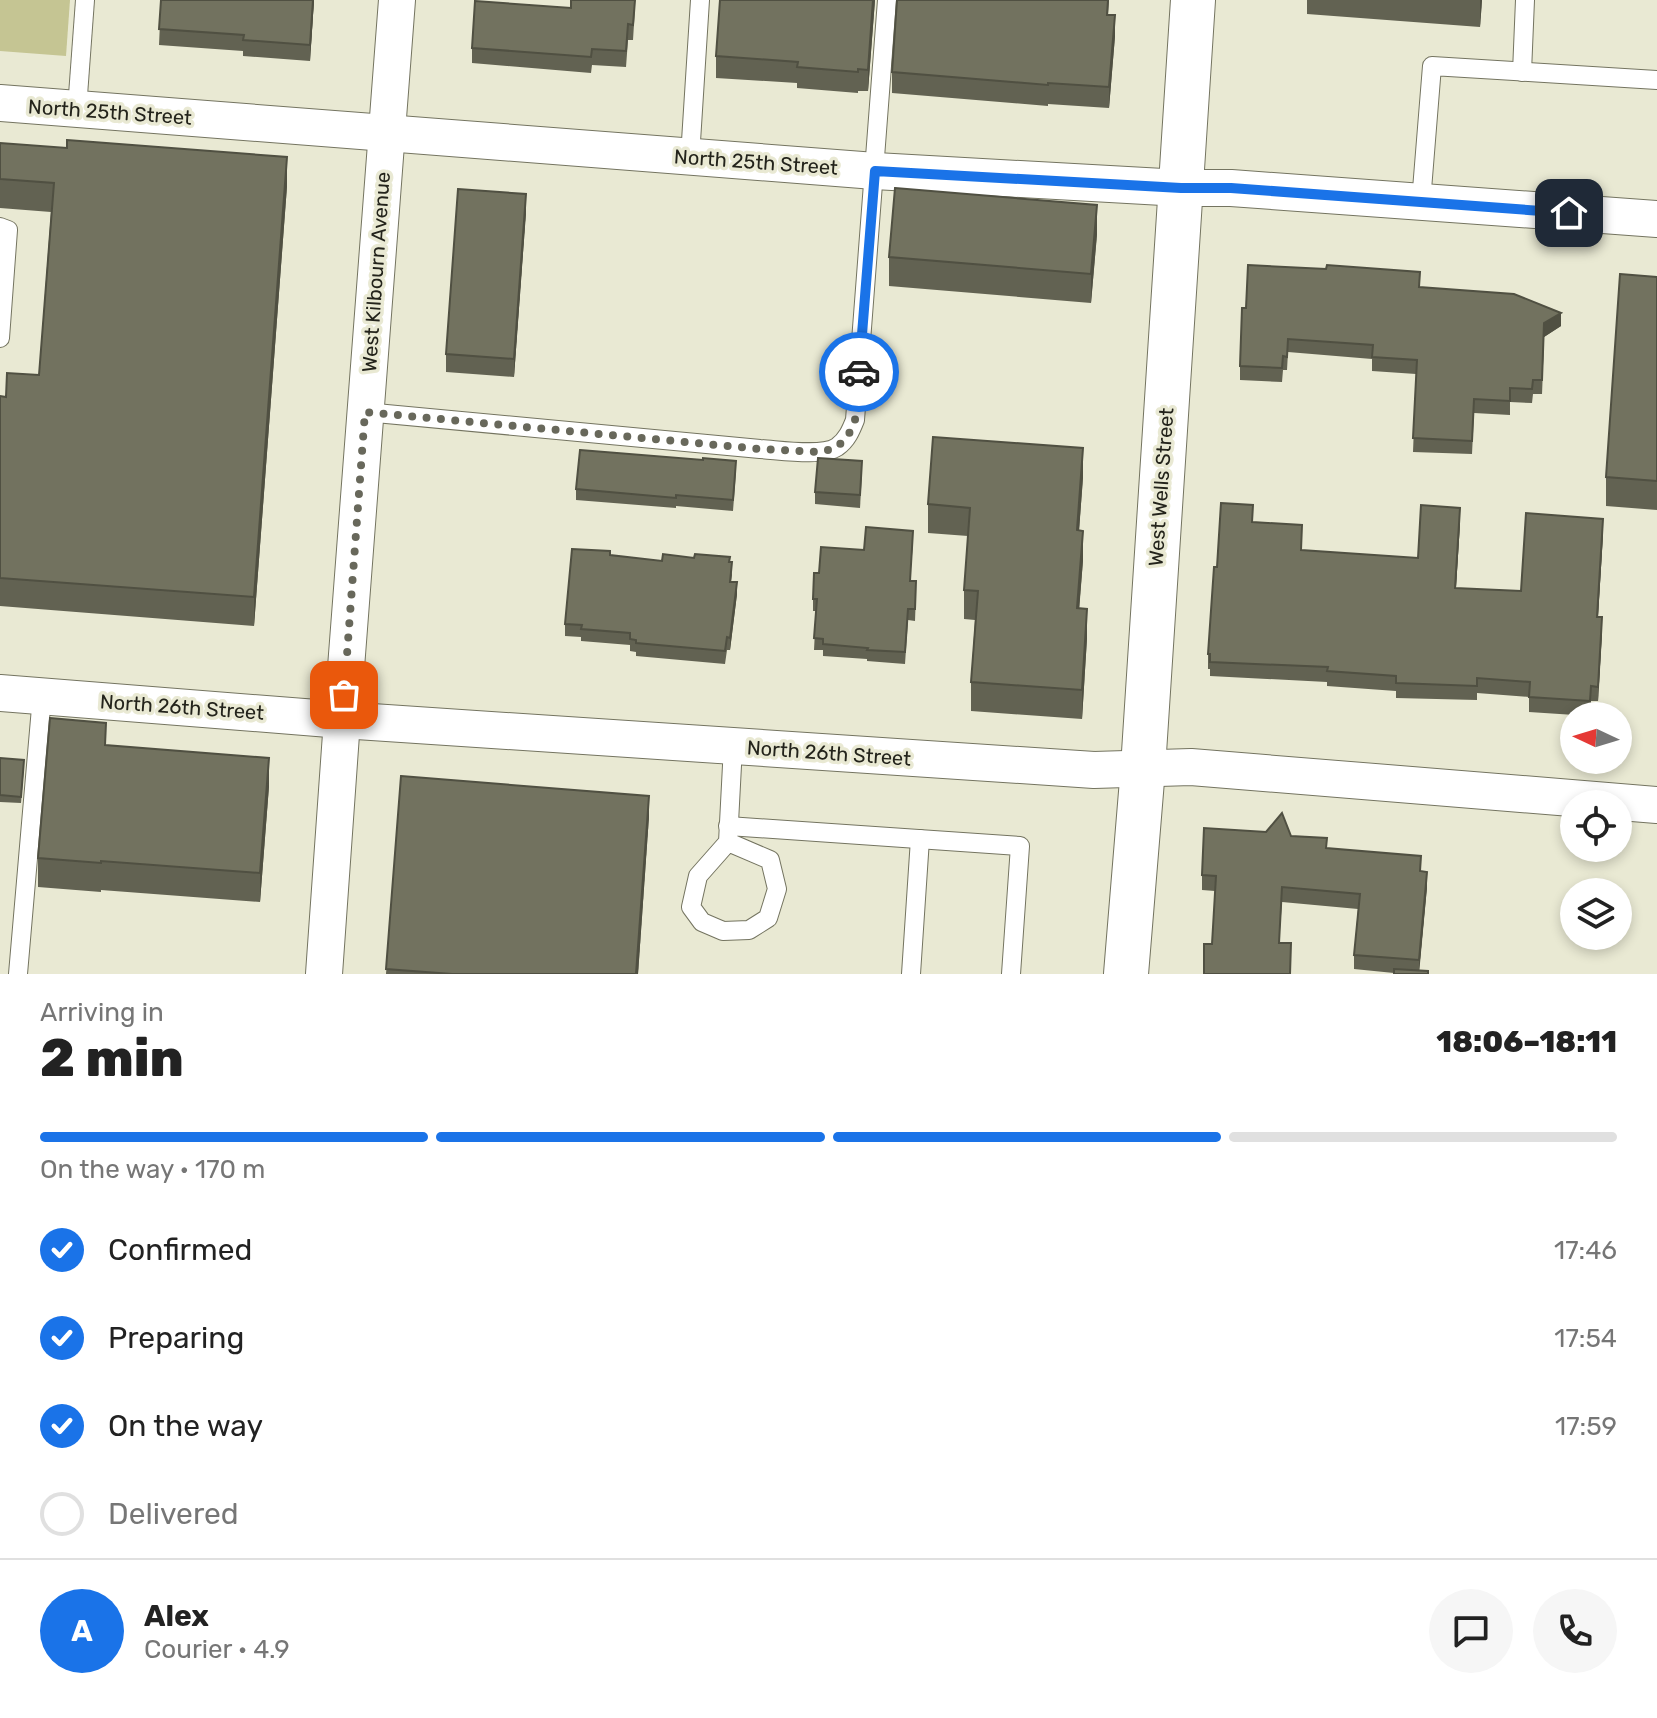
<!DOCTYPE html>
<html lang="en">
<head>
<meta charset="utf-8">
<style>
	body { margin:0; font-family:Rubik,sans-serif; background:#f6f6f6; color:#222; height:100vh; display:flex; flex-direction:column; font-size:30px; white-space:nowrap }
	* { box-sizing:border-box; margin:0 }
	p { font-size:26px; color:#767676 }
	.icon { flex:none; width:44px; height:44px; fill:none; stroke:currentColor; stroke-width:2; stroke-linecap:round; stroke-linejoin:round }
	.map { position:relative; height:974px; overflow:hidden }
	.sheet { display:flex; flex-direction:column; background:#fff; flex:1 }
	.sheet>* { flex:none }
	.needle { width:52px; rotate:274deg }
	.controls { position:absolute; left:1560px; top:702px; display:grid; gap:16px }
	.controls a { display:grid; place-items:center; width:72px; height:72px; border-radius:50%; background:#fff; box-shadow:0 4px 12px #0003; font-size:40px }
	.pin { position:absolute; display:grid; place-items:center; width:68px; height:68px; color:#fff; margin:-34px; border-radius:16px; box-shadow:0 4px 12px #0006 }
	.courier { position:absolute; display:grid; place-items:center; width:80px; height:80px; margin:-40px; border:6px solid #1a73e8; border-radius:50%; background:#fff; color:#222; box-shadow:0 2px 10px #0007 }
	.headline em { font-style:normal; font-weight:800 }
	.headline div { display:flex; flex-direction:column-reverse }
	.headline { display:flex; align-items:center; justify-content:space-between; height:136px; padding:0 40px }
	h1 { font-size:52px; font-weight:800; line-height:60px }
	.bar { display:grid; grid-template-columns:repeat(4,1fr); gap:12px 8px; align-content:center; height:96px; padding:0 40px }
	.bar i { height:10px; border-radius:6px; background:#e0e0e0 }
	.bar .active { background:#1a73e8 }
	.bar p { grid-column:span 4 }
	.line { display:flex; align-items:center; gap:20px; padding:0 40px; border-top:2px solid #e0e0e0 }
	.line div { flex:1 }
	.round { display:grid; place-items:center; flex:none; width:84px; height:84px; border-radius:42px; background:#f6f6f6 }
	ol { padding:0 40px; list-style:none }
	li { display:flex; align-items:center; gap:24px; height:88px }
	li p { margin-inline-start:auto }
	li .icon { padding:8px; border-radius:50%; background:#1a73e8; color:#fff; stroke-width:4 }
	li:last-child { color:#767676 }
	li i { width:44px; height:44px; border:4px solid #e0e0e0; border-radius:50% }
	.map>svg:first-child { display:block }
</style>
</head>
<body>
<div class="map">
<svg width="1657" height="974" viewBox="0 0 1657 974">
	<rect width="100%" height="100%" fill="#e9e9d3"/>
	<!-- green -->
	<polygon fill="#c5c593" points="0,0 70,0 66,56 0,51"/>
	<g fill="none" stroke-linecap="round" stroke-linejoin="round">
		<!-- lane casing -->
		<g stroke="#747460" stroke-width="20">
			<g id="lane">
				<polyline points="1522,72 1525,0"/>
				<polyline points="77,109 85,0"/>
				<polyline points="690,157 700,0"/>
				<polyline points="1421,202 1432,66 1657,80"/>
				<polyline points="0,227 8,230 0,338"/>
				<path d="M365,412L760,449C779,450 822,457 837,447C847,440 851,430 855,420L887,0"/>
				<polyline points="728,826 1020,846 1011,974"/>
				<polyline points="728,842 770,860 777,889 768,918 749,930 723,931 702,922 691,907 698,876 728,842 733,746"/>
				<polyline points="18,974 42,696"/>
				<polyline points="911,974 920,839"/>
			</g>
		</g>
		<!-- street casing -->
		<g stroke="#747460" stroke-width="38">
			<g id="street">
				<polyline points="0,103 875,171 1181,188 1231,188 1657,219"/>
				<polyline points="0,693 342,720 1094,770 1191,767 1657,805"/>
				<polyline points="324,974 342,720 397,0"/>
			</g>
		</g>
		<!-- secondary casing -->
		<g stroke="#747460" stroke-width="46">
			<polyline id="secondary" points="1126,974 1143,768 1193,0"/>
		</g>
		<!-- lane -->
		<use href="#lane" stroke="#fff" stroke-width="18"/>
		<!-- street -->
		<use href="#street" stroke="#fff" stroke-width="36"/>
		<!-- secondary -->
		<use href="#secondary" stroke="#fff" stroke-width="44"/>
	</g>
	<!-- wall -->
	<g fill="#626252">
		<polygon points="161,0 314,0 310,61 243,56 243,51 159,45"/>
		<polygon points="875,0 868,91 858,91 858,93 797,88 797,83 716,78 716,56"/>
		<polygon points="897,0 1109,0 1108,15 1115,36 1109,108 1048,104 1048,106 892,93 892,72"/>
		<polygon points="1307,0 1482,0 1480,27 1307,14"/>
		<polygon points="571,8 635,8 633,40 628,40 626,67 592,65 591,73 472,63 472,48"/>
		<polygon points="0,143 287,186 254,626 0,606 0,396 6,397 39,375 51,212 0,208"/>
		<polygon points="526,212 514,377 446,372 446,354"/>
		<polygon points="1097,234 1091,303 889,286 889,257"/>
		<polygon points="1326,269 1420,287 1561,326 1544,337 1542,394 1533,394 1532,403 1510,402 1510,415 1474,413 1472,454 1413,452 1416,374 1372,371 1372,359 1288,352 1287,370 1283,370 1282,382 1240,380 1240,366 1246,308"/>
		<polygon points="1657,277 1657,510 1606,506 1606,477"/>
		<polygon points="736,472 733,511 676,506 676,508 576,500 576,489"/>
		<polygon points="862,473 860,508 815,504 815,492"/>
		<polygon points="1083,477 1079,530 1083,560 1079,609 1087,638 1082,719 971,711 971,682 975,620 964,619 964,590 968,536 928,533 928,504"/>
		<polygon points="1253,522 1301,550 1418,558 1460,523 1456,588 1521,591 1603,534 1598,617 1602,632 1598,701 1591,701 1590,716 1529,712 1529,697 1477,693 1477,700 1396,698 1396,691 1327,686 1327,682 1210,676 1210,669 1208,669 1208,654 1217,567"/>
		<polygon points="913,543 910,581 916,593 915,621 908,620 905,664 867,661 867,659 823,656 823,650 814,650 816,611 813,611 813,599 864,550"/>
		<polygon points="610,555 662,561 730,562 732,575 731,582 737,594 730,650 727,650 725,664 636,656 636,652 630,651 630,645 581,641 581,637 565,636 565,624"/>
		<polygon points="106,745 269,786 260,902 101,890 101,892 38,887 38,858"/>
		<polygon points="0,758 24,767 21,803 0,802"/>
		<polygon points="401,776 649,816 638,974 386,974"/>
		<polygon points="1291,836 1327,848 1421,871 1427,887 1419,970 1394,973 1354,969 1354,955 1358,909 1282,902 1279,943 1212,944 1215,891 1202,890 1202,875"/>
	</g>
	<!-- shaded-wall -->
	<g fill="#505042">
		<polygon points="313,0 314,0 310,61 310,45"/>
		<polygon points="873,0 875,0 868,91 868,70"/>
		<polygon points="1480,0 1482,0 1480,27"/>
		<polygon points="1115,15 1115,36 1109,108 1109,87"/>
		<polygon points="287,157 287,186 254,626 254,597"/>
		<polygon points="526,194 526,212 514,377 514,359"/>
		<polygon points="1097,205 1097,234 1091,303 1091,274"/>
		<polygon points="1561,313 1561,326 1544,337 1542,394 1544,323"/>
		<polygon points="1083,448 1083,477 1077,559 1077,530"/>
		<polygon points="1460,508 1460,523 1455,602 1455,588"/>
		<polygon points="1603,519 1603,534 1597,632 1597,617"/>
		<polygon points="1083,531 1083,560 1077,637 1077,608"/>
		<polygon points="737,582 737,594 730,650 730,638"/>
		<polygon points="1087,609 1087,638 1082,719 1082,690"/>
		<polygon points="1602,617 1602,632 1598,701 1598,687"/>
		<polygon points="269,758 269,786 260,902 260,873"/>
		<polygon points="649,796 649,816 638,974 636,974"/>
		<polygon points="1427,872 1427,887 1419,974 1419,960"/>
	</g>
	<!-- building -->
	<g fill="#72725f" stroke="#505042" stroke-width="2">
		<polygon points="161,0 313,0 310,45 243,40 244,35 159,29"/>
		<polygon points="571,0 635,0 633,25 628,24 626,51 592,49 591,57 472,48 475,1 571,8"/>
		<polygon points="720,0 873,0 868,70 858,69 858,72 797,67 798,62 716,56"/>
		<polygon points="897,0 1108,0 1107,15 1115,15 1109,87 1048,83 1048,85 892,72"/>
		<polygon points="67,140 287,157 254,597 0,578 0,396 6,397 7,373 39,375 54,183 0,179 0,143 67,148"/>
		<polygon points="895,188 1097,205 1091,274 889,257"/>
		<polygon points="458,189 526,194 514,359 446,354"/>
		<polygon points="1248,265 1326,269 1327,265 1420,272 1419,287 1514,294 1561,313 1544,323 1542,380 1533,380 1532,389 1510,388 1510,401 1474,399 1472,441 1413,438 1417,360 1372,357 1373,345 1288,339 1287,357 1283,356 1282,368 1240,366 1242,308 1246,308"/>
		<polygon points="1620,274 1657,277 1657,481 1606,477"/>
		<polygon points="933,437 1083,448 1077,530 1083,531 1077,608 1087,609 1082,690 971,682 978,591 964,590 970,508 928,504"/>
		<polygon points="580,450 703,460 703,458 736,461 733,500 676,495 676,498 576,489"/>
		<polygon points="818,458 862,461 860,495 815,492"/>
		<polygon points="1221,503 1253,505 1252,522 1302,525 1301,550 1418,558 1421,505 1460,508 1455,588 1521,591 1526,513 1603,519 1597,617 1602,617 1598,687 1591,686 1590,701 1529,697 1530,682 1477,678 1477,686 1396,683 1396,676 1327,671 1328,667 1210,662 1210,654 1208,654 1214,567 1217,567"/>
		<polygon points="866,527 913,531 910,581 916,581 915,609 908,609 905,652 867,650 868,648 823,644 823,639 814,638 817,599 813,599 814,573 819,573 821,547 864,550"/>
		<polygon points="572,549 610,551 610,555 662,561 663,554 694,558 695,554 730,557 729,562 732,562 730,582 737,582 730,638 727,637 725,651 636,643 636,640 630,639 630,633 581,629 582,625 565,624"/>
		<polygon points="50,718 106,723 105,745 269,758 260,873 101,861 101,863 38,858"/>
		<polygon points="0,758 24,760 21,797 0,795"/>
		<polygon points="401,776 649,796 636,974 452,974 386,969"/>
		<polygon points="1282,813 1291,836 1327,838 1326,848 1421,856 1420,871 1427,872 1419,960 1354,955 1360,894 1282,887 1279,943 1291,943 1290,974 1204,974 1204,944 1212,944 1216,876 1202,875 1204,828 1266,832"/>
		<polygon points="1394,969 1428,971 1428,974 1394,974"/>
	</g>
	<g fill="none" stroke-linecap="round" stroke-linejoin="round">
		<!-- done -->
		<polyline stroke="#68685b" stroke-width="8" stroke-dasharray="0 14.4" points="344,695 365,412 760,449 820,452 836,448 848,436 855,420 859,372"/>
		<!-- route -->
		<polyline stroke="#1a73e8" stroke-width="10" points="859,372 875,171 1181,188 1231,188 1569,213"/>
	</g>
	<g text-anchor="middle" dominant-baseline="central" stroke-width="7" stroke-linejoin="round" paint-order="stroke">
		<!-- street labels -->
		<g font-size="20" fill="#23231b" stroke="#e9e9d3">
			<text transform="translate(110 112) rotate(4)">North 25th Street</text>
			<text transform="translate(756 162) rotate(4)">North 25th Street</text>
			<text transform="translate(376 272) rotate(-86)">West Kilbourn Avenue</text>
			<text transform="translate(1161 487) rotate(-86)">West Wells Street</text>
			<text transform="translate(182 707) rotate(4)">North 26th Street</text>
			<text transform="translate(829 753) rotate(4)">North 26th Street</text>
		</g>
	</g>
</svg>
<div class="controls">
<a><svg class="needle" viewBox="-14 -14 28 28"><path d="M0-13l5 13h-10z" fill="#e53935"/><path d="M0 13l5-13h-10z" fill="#767676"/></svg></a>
<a><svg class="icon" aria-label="locate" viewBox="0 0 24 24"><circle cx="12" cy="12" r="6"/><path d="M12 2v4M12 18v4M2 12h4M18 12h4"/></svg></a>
<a><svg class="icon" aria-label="layers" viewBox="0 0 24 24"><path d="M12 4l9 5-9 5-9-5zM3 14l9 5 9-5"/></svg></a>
</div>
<div class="pin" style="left:344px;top:695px;background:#ea580c"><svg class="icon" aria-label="bag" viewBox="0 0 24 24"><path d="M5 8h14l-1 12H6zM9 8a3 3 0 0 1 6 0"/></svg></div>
<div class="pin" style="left:1569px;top:213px;background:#1f2937"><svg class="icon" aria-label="home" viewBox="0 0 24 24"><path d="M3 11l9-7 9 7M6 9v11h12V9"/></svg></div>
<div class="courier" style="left:859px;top:372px"><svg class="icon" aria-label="car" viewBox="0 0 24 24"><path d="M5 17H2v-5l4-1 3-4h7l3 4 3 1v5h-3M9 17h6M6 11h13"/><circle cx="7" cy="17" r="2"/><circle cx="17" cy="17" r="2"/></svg></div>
</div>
<section class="sheet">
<div class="headline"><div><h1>2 min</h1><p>Arriving in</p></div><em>18:06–18:11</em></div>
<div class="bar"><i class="active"></i><i class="active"></i><i class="active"></i><i></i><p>On the way · 170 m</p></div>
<ol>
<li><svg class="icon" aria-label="check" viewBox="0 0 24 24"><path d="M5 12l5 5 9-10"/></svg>Confirmed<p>17:46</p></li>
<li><svg class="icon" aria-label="check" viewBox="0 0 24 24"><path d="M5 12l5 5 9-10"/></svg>Preparing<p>17:54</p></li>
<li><svg class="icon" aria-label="check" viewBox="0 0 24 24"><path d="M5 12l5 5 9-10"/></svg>On the way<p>17:59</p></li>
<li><i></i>Delivered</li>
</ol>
<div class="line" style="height:144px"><b class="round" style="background:#1a73e8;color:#fff">A</b><div><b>Alex</b><p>Courier · 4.9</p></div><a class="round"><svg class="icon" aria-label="chat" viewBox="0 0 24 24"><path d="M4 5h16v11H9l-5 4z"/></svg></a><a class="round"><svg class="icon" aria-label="phone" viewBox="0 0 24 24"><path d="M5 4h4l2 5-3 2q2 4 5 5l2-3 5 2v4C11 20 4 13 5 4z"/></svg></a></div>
</section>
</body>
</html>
